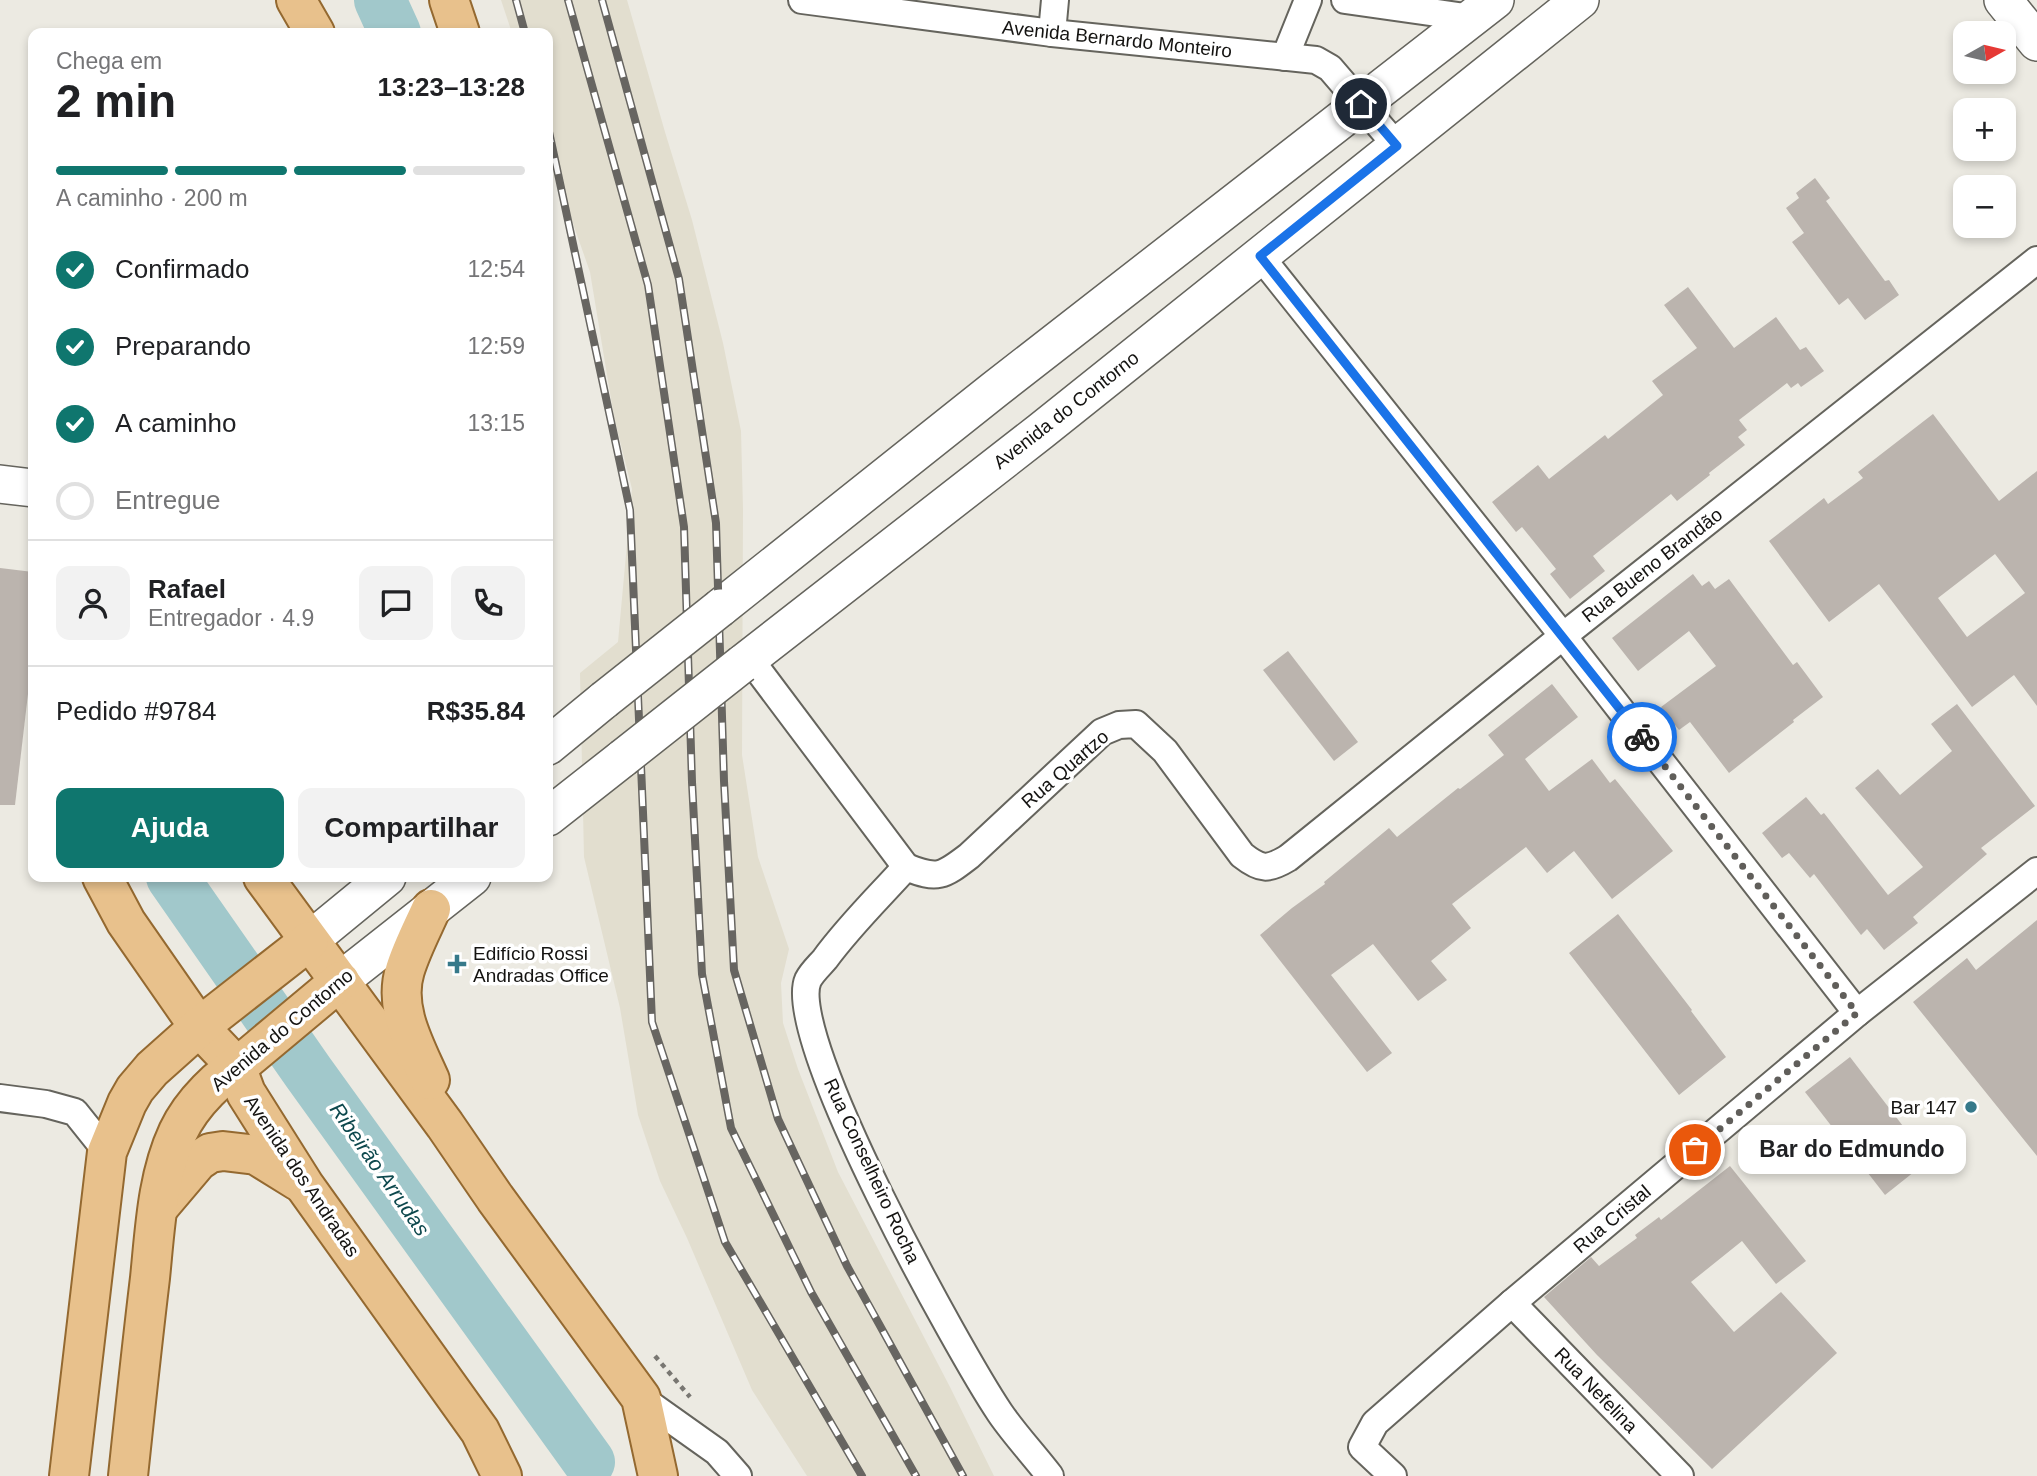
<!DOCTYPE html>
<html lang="pt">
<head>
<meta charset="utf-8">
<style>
	body { margin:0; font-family:Helvetica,sans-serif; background:#f2f2f2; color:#202124; height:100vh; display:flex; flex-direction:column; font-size:26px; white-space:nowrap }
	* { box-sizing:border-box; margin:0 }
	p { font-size:23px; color:#757577 }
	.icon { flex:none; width:38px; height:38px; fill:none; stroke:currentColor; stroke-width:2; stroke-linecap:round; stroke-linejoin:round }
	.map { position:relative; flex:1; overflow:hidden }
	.side { position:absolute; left:28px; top:28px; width:525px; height:854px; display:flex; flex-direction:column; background:#fff; border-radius:14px; box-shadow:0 4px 10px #0003 }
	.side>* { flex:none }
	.needle { width:46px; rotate:82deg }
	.fabs { position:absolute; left:1953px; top:21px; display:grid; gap:14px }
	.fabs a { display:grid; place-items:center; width:63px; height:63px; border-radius:14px; background:#fff; box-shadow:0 4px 10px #0003; font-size:35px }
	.pin { position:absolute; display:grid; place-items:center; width:60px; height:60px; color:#fff; margin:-30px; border:4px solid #fff; border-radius:50%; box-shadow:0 2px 7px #0007 }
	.courier { position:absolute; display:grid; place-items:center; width:70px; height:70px; margin:-35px; border:5px solid #1a73e8; border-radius:50%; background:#fff; color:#222; box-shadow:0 2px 9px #0007 }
	.bubble { position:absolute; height:49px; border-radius:14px; background:#fff; box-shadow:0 4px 10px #0003; font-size:23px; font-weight:700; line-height:49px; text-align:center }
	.overview em { font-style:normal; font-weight:700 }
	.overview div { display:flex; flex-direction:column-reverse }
	.overview { display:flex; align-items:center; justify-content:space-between; height:119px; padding:0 28px }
	h1 { font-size:46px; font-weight:700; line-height:52px }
	.bar { display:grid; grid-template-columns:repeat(4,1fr); gap:10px 7px; align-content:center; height:84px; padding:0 28px }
	.bar i { height:9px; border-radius:5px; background:#e0e0e0 }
	.bar .selected { background:#0f766e }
	.bar p { grid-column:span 4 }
	.line { display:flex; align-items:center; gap:18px; padding:0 28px; border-top:2px solid #e0e0e0 }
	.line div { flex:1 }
	.round { display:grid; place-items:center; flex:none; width:74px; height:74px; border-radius:14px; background:#f2f2f2 }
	ol { padding:0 28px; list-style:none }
	li { display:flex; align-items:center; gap:21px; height:77px }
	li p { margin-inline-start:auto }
	li .icon { padding:7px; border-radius:50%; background:#0f766e; color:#fff; stroke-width:4 }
	li:last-child { color:#757577 }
	li i { width:38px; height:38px; border:4px solid #e0e0e0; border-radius:50% }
	.button { display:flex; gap:14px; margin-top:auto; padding:14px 28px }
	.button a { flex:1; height:80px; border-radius:14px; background:#0f766e; color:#fff; font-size:28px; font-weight:700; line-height:80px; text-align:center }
	.button a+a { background:#f2f2f2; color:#202124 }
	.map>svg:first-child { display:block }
</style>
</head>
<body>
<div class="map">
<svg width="2037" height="1476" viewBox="0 0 2037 1476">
	<rect width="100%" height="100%" fill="#eceae2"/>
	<!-- built -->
	<polygon fill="#e2decf" points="501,0 627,0 665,132 692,220 723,343 741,431 743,509 742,755 758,857 789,949 781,983 783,1023 798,1069 838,1172 950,1387 994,1476 807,1476 752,1390 687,1238 660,1181 638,1115 620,1008 584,857 580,673 618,642 632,489 614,417 590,272 548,152 548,33 512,33"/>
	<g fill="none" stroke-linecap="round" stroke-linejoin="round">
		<!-- river -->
		<g stroke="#a1c8cb" stroke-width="52">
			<polyline points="380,0 395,33"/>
			<polyline points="172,877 308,1072 589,1462"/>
		</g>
	</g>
	<!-- building -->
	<g fill="#bbb4ae" fill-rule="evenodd">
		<polygon points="1815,178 1830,198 1826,201 1885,281 1889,280 1899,295 1865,320 1848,298 1839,305 1792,242 1804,233 1786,208 1799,198 1796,193"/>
		<polygon points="1688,287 1734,348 1776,317 1800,350 1806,347 1824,371 1801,387 1798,383 1791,388 1787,383 1739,420 1747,430 1738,437 1745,445 1709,473 1710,475 1677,501 1671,494 1593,556 1605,571 1570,599 1550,574 1556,569 1522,527 1516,532 1492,502 1538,465 1549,479 1605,435 1608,439 1663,395 1652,381 1697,348 1664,305"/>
		<path d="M1933,414L1999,501L2037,471V706L2014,675L1972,707L1879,584L1829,622L1769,541L1824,498L1828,504L1863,478L1858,472ZM1995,554L2025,593L1967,637L1938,598Z"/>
		<polygon points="0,568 33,572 33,651 15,805 0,805"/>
		<polygon points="1693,574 1702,586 1709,581 1715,589 1729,579 1793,665 1797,662 1823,697 1793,720 1794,722 1729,773 1690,722 1679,730 1661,707 1716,666 1689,631 1638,671 1612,638"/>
		<polygon points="1288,651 1358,742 1334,761 1263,670"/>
		<polygon points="1552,684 1578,717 1525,759 1549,791 1592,759 1610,783 1615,779 1673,851 1612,899 1574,851 1547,873 1526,847 1452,904 1471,928 1431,961 1447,980 1418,1001 1373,944 1331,975 1392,1053 1367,1072 1260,935 1292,908 1325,884 1324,882 1389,828 1397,837 1458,788 1460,789 1504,755 1488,735"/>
		<polygon points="1957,704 2035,806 1981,848 1987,854 1913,917 1918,923 1884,950 1867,929 1861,935 1814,874 1810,878 1789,853 1782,858 1762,833 1806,797 1821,815 1824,813 1888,895 1923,867 1855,788 1878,769 1900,795 1952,751 1931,724"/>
		<polygon points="1618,914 1692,1010 1691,1011 1726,1057 1679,1095 1569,953"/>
		<polygon points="2037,920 2037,1156 1913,1002 1967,958 1976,970"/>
		<polygon points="1850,1057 1929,1160 1885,1195 1805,1092"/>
		<polygon points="1730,1166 1806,1261 1776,1284 1742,1241 1691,1282 1734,1332 1781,1292 1837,1353 1712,1469 1597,1355 1544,1297 1591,1257 1599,1266 1637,1238 1635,1235 1659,1217 1661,1220"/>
	</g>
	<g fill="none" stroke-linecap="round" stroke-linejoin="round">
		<!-- street casing -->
		<g stroke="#65645d" stroke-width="30">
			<g id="street">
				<polyline points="802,0 1052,33 1316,60 1330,68 1397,146"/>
				<polyline points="1345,0 1472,18"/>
				<polyline points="1052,33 1055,0"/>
				<polyline points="1285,57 1308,0"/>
				<polyline points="1260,256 1563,636 1857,1013"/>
				<polyline points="749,658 906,867"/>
				<path d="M906,867C938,880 943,876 969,856L1102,732L1119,725L1136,724L1165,751L1242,855C1261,870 1268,870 1288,858L1563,636L2037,260"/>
				<path d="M906,867C879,897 849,926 825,959C820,965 812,972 808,980C783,1036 961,1355 1000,1413C1015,1435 1034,1455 1050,1476"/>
				<polyline points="0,1098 46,1104 75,1112 107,1152"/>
				<polyline points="1512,1303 1680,1476"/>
				<polyline points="641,1398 717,1452 738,1476"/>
				<polyline points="1393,1476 1362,1447 1375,1423 1512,1303 1857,1013 2037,871"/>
			</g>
		</g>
		<!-- secondary casing -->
		<g stroke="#65645d" stroke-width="40">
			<g id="secondary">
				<polyline points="2003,0 2037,42"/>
				<polyline points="0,484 33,488"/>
				<polyline points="720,608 994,390 1495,0"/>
				<polyline points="742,664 1041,431 1580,0"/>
				<polyline points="548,746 604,700"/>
				<polyline points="548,817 623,758"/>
				<polyline points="309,941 387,877"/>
				<polyline points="340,981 472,877"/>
			</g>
		</g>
		<!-- primary casing -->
		<g stroke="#946930" stroke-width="42">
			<g id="primary">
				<polyline points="296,0 315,33"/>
				<polyline points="449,0 460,33"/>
				<polyline points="102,877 126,922 199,1027 236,1066 246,1093 304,1185 480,1431 502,1476"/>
				<polyline points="263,877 445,1125 495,1198 641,1398 658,1476"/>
				<path d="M430,1080C415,1046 393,1008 405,970C411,950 422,929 431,909"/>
				<polyline points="159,1207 198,1161 210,1153 223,1151 256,1155 298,1181"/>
				<polyline points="69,1476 107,1152 127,1103 135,1089 152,1069 199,1027 309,941"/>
				<path d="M128,1476C135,1410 142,1344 150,1278C155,1229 157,1177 178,1132C192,1102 220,1076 248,1058L340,981"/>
			</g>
		</g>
		<!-- path -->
		<polyline stroke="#797772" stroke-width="4.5" stroke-dasharray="5 5" stroke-linecap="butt" points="655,1356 690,1397"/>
		<!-- street -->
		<use href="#street" stroke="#fff" stroke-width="26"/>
		<!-- secondary -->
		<use href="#secondary" stroke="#fff" stroke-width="37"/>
		<!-- primary -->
		<use href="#primary" stroke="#e8c18c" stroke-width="38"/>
		<!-- rail casing -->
		<g stroke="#676561" stroke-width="8">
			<g id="rail">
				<polyline points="516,0 525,33"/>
				<polyline points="568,0 648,285 684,527 692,782 702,974 731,1128 811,1292 916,1476"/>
				<polyline points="602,0 679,279 716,523 724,781 734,970 778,1119 847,1266 963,1476"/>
				<polyline points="548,127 630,510 652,1022 725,1242 862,1476"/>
			</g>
		</g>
		<!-- rail -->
		<use href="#rail" stroke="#fff" stroke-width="5" stroke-dasharray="16" stroke-linecap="butt"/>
		<!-- secondary-bridge casing -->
		<g stroke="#65645d" stroke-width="40" stroke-linecap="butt">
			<g id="secondary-bridge">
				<polyline points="604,700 720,608"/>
				<polyline points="623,758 742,664"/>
			</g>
		</g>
		<!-- secondary-bridge -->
		<use href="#secondary-bridge" stroke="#fff" stroke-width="37"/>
	</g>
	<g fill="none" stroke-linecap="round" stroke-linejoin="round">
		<!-- done -->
		<polyline stroke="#605e5a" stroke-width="7" stroke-dasharray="0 12.6" points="1642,737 1857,1013 1695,1150"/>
		<!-- route -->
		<polyline stroke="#1a73e8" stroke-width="9" points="1361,104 1397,146 1260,256 1642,737"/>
	</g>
	<!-- markers -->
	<g fill="#36798a" stroke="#fff" stroke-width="2.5">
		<path d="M453.5 953.5h7v7h7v7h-7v7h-7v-7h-7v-7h7z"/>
		<circle cx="1971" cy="1107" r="7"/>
	</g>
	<g text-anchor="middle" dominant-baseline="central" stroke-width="7" stroke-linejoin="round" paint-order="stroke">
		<!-- street labels -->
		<g font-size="19" fill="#141311" stroke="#fff">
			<text transform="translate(1117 39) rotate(6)">Avenida Bernardo Monteiro</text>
			<text transform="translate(1066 410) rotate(-38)">Avenida do Contorno</text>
			<text transform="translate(1652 565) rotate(-38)">Rua Bueno Brandão</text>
			<text transform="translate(1065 769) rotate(-41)">Rua Quartzo</text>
			<text transform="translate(282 1030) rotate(-40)">Avenida do Contorno</text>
			<text transform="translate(872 1171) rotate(65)">Rua Conselheiro Rocha</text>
			<text transform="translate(302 1176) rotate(56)">Avenida dos Andradas</text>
			<text transform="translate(1612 1219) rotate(-40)">Rua Cristal</text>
			<text transform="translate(1596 1390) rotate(46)">Rua Nefelina</text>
		</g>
		<!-- poi labels -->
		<g font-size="19" fill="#141311" stroke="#fff" text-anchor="start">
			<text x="473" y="953">Edifício Rossi<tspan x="473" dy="22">Andradas Office</tspan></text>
			<text x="1957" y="1107" text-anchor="end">Bar 147</text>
		</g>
		<!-- water labels -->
		<g font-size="21" font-style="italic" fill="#0d484d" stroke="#fff">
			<text transform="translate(380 1169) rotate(55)">Ribeirão Arrudas</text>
		</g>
	</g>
</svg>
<div class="fabs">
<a><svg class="needle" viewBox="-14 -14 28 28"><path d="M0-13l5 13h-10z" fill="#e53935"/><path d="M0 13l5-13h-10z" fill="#757577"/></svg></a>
<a>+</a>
<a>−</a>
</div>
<div class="pin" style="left:1695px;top:1150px;background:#ea580c"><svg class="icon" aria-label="bag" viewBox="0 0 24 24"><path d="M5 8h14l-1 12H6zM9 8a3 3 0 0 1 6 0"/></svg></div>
<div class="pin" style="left:1361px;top:104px;background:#1f2937"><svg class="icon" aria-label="home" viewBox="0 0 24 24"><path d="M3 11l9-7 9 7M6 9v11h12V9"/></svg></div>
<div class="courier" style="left:1642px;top:737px"><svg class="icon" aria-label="bike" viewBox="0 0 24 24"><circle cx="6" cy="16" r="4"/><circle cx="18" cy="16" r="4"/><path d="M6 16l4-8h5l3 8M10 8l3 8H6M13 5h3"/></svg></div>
<div class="bubble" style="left:1738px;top:1125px;width:228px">Bar do Edmundo</div>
<section class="side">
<div class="overview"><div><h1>2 min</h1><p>Chega em</p></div><em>13:23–13:28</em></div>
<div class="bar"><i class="selected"></i><i class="selected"></i><i class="selected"></i><i></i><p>A caminho · 200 m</p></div>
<ol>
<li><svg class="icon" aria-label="check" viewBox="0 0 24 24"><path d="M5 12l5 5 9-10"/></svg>Confirmado<p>12:54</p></li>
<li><svg class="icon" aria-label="check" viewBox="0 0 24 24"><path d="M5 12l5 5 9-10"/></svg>Preparando<p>12:59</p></li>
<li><svg class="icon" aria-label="check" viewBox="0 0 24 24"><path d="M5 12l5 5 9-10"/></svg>A caminho<p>13:15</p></li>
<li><i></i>Entregue</li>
</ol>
<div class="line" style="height:126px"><a class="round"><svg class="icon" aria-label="person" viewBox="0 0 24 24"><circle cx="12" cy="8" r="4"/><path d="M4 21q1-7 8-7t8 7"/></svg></a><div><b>Rafael</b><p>Entregador · 4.9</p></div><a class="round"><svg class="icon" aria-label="chat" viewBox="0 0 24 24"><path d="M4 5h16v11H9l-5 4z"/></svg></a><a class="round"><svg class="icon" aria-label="phone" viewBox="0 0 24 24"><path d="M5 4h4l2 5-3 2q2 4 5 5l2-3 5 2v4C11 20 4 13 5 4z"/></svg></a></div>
<div class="line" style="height:91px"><div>Pedido #9784</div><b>R$35.84</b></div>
<div class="button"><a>Ajuda</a><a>Compartilhar</a></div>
</section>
</div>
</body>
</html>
